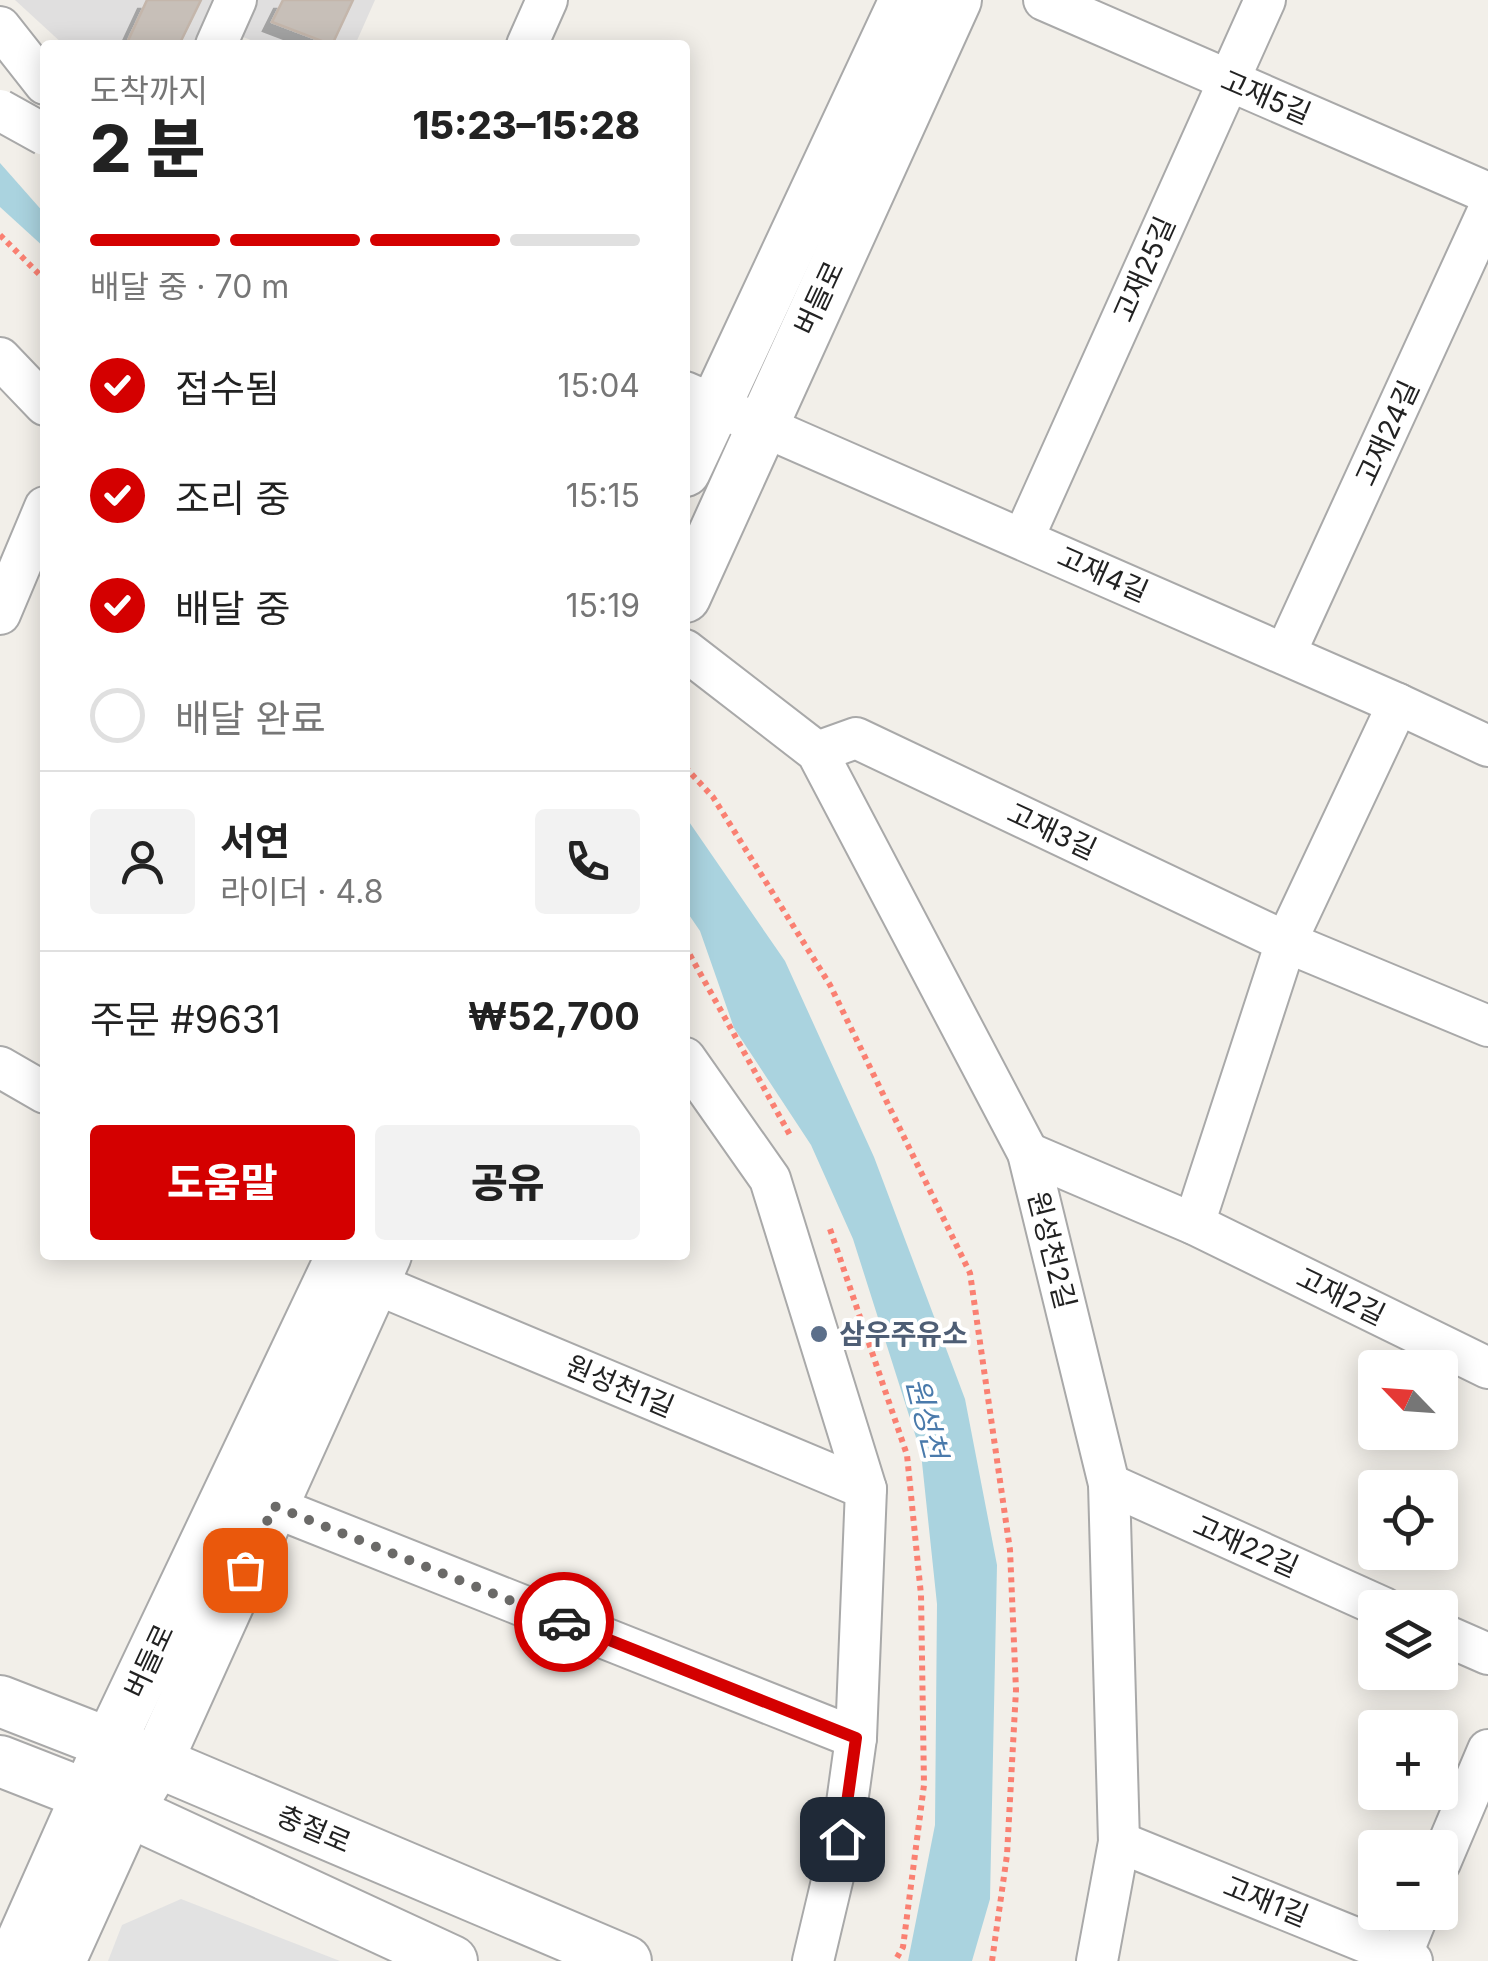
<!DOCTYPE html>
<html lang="ko">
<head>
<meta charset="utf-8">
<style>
	body { margin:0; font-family:Inter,"Noto Sans KR",sans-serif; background:#f2f2f2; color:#222; height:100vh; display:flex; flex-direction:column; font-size:38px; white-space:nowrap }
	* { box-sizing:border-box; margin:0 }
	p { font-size:32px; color:#767676 }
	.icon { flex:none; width:55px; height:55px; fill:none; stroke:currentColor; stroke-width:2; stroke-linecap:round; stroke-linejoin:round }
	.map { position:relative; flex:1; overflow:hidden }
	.drawer { position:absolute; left:40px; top:40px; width:650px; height:1220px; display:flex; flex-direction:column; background:#fff; border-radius:10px; box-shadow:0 5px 25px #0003 }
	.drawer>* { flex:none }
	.needle { width:65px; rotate:295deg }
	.controls { position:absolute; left:1358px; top:1350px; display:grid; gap:20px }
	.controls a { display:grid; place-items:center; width:100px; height:100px; border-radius:10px; background:#fff; box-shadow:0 5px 25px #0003; font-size:50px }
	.pin { position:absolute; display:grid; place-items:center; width:85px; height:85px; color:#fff; margin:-42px; border-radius:20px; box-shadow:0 5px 15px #0006 }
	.courier { position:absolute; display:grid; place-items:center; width:100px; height:100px; margin:-50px; border:8px solid #d40000; border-radius:50%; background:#fff; color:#222; box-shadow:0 2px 12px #0007 }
	.overview em { font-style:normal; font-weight:800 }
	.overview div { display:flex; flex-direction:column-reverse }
	.overview { display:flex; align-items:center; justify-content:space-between; height:170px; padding:0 50px }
	h1 { font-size:65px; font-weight:800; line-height:75px }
	.bar { display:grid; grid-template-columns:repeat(4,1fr); gap:15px 10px; align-content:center; height:120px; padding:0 50px }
	.bar i { height:12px; border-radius:8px; background:#e0e0e0 }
	.bar .on { background:#d40000 }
	.bar p { grid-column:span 4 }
	.line { display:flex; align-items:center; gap:25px; padding:0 50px; border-top:2px solid #e0e0e0 }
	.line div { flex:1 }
	.round { display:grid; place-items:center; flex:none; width:105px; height:105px; border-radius:10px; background:#f2f2f2 }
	ol { padding:0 50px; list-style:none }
	li { display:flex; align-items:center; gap:30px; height:110px }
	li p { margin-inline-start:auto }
	li .icon { padding:10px; border-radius:50%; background:#d40000; color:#fff; stroke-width:4 }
	li:last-child { color:#767676 }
	li i { width:55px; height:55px; border:5px solid #e0e0e0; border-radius:50% }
	.action { display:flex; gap:20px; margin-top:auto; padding:20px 50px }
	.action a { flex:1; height:115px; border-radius:10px; background:#d40000; color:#fff; font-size:40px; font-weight:800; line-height:115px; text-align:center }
	.action a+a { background:#f2f2f2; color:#222 }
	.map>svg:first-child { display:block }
</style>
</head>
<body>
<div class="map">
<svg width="1488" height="1961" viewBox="0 0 1488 1961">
	<defs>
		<filter id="shadow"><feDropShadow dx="-9" dy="9" stdDeviation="0" flood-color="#0004"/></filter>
	</defs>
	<rect width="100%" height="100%" fill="#f2efe9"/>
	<!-- residential -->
	<polygon fill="#e0dfdf" points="15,0 375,0 355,45 263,45 226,30 219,45 64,45"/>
	<!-- parking -->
	<polygon fill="#e2e2e2" points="181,1899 340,1961 108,1961 122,1925"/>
	<!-- water -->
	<g fill="#aad3df">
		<polygon points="0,163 45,214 45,248 0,207"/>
		<polygon points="685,816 785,961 874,1157 965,1399 997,1565 990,1899 972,1961 908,1961 935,1825 937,1604 921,1453 853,1239 811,1145 734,1028 700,931 685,909"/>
	</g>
	<!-- building -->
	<g fill="#c7bfb8" stroke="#c4b6ab" stroke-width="2.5" filter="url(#shadow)">
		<polygon points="147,0 201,0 179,45 126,45"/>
		<polygon points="283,0 353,0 332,45 272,22"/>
	</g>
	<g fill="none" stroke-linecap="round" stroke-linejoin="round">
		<!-- minor casing -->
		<g stroke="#a9a9a9" stroke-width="44">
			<g id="minor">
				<polyline points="1044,0 1488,193"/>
				<polyline points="0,27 45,84"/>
				<polyline points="216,45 236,0"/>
				<polyline points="527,45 547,0"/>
				<polyline points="0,358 45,405"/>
				<polyline points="685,392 1398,704 1488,746"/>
				<polyline points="1023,539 1265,0"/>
				<polyline points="0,614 45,507"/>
				<polyline points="685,650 817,752 1028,1153 1109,1484 1119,1842 1097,1961"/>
				<polyline points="1285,654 1488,211"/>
				<polyline points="817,752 856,738 1286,942 1488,1026"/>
				<polyline points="685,1058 770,1179 866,1489 856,1738 842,1839 813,1961"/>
				<polyline points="0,1067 45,1093"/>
				<polyline points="1028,1153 1194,1224 1488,1368"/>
				<polyline points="1194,1224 1286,942 1398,704"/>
				<polyline points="374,1283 866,1489"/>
				<polyline points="1109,1484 1384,1608"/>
				<polyline points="274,1507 856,1738"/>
				<polyline points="1440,1633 1488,1654"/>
				<polyline points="1119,1842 1412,1961"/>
				<polyline points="1440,1863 1488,1750"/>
				<polyline points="1401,1956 1419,1912"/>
			</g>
		</g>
		<!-- tertiary casing -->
		<g stroke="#a9a9a9" stroke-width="54">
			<g id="tertiary">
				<polyline points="685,471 905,0"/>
				<polyline points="685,597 956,0"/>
				<polyline points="0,1701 157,1762 626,1961"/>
				<polyline points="0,1761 128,1811 452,1961"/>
				<polyline points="13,1961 110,1743 342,1255"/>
				<polyline points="60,1961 128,1811 157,1762 386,1255"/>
			</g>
		</g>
		<!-- path -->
		<g stroke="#fa8072" stroke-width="6" stroke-dasharray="5 5" stroke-linecap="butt">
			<polyline points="0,235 45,280"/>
			<polyline points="685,767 713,797 830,985 970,1273 1010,1550 1016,1690 1007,1855 992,1961"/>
			<polyline points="685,946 790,1135"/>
			<polyline points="830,1229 907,1455 921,1595 924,1785 903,1947 895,1961"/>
		</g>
		<!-- minor -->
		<use href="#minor" stroke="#fff" stroke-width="40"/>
		<!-- tertiary -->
		<use href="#tertiary" stroke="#fff" stroke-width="50"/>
		<!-- minor-bridge casing -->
		<g stroke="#a9a9a9" stroke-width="44" stroke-linecap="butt">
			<polyline id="minor-bridge" points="0,110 45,135"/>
		</g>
		<!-- minor-bridge -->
		<use href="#minor-bridge" stroke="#fff" stroke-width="40"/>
	</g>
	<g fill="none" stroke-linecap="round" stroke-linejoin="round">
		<!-- done -->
		<polyline stroke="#6b6a68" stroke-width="10" stroke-dasharray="0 18" points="245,1570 274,1506 564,1622"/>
		<!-- route -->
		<polyline stroke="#d40000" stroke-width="12" points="564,1622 856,1738 842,1839"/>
	</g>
	<!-- markers -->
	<circle fill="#5c6f8a" stroke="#fff" stroke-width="4" cx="819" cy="1334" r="10"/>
	<g text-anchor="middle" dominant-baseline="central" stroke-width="8" stroke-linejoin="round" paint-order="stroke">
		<!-- street labels -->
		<g font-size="28" fill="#222" stroke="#fff">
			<text transform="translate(1266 97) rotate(23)">고재5길</text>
			<text transform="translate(1144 269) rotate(-66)">고재25길</text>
			<text transform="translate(819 298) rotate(-65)">버들로</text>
			<text transform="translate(1387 433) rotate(-65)">고재24길</text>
			<text transform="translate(1103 574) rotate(24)">고재4길</text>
			<text transform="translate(1052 831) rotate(25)">고재3길</text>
			<text transform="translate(1052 1250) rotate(76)">원성천2길</text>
			<text transform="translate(1341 1296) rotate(26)">고재2길</text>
			<text transform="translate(620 1386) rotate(23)">원성천1길</text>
			<text transform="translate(1246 1546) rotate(24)">고재22길</text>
			<text transform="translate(149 1661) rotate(-65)">버들로</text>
			<text transform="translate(314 1829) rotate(23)">충절로</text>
			<text transform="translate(1266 1901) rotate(22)">고재1길</text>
		</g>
		<!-- service labels -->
		<g font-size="28" font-weight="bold" fill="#4e5e75" stroke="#fff" text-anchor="start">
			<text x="839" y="1334">삼우주유소</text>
		</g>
		<!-- water labels -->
		<g font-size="30" font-style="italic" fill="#4a7aab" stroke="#fff">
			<text transform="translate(927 1418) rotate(76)">원성천</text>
		</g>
	</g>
</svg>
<div class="controls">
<a><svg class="needle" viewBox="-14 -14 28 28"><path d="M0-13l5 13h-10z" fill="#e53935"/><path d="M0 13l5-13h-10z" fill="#767676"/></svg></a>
<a><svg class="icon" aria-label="locate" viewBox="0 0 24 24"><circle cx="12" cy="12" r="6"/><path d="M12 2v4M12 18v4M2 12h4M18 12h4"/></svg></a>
<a><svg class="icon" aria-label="layers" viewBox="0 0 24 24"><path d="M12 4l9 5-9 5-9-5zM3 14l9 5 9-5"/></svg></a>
<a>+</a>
<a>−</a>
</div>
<div class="pin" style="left:245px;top:1570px;background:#ea580c"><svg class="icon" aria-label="bag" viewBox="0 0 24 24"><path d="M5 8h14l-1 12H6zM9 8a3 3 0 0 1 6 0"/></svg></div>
<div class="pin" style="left:842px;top:1839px;background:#1f2937"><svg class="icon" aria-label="home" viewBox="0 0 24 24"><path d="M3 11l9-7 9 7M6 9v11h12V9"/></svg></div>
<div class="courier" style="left:564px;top:1622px"><svg class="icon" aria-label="car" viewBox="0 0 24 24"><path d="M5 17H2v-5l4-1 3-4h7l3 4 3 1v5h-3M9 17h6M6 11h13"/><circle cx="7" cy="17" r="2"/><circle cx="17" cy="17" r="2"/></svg></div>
<section class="drawer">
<div class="overview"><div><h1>2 분</h1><p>도착까지</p></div><em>15:23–15:28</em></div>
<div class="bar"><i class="on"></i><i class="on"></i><i class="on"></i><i></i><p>배달 중 · 70 m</p></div>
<ol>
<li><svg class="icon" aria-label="check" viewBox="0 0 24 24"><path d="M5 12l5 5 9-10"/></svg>접수됨<p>15:04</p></li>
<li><svg class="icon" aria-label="check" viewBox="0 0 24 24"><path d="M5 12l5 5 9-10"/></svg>조리 중<p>15:15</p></li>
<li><svg class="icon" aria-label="check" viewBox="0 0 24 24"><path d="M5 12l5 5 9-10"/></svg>배달 중<p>15:19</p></li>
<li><i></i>배달 완료</li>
</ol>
<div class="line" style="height:180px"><a class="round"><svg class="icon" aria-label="person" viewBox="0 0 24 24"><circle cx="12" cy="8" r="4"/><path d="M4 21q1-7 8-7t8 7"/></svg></a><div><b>서연</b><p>라이더 · 4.8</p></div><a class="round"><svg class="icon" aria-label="phone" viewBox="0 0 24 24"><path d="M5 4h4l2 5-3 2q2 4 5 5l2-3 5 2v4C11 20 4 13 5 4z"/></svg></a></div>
<div class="line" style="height:130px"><div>주문 #9631</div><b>₩52,700</b></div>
<div class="action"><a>도움말</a><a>공유</a></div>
</section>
</div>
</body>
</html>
